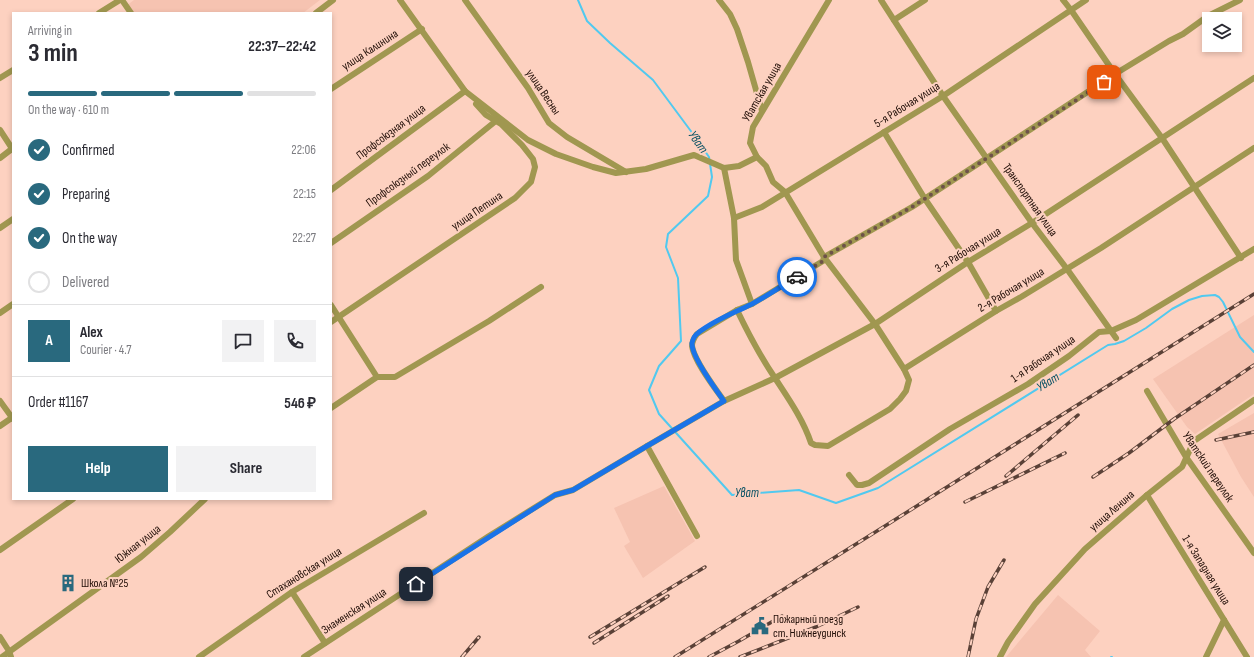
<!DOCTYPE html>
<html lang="en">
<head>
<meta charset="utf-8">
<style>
	body { margin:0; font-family:"Sofia Sans Condensed",sans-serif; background:#f2f2f3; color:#2b2b33; height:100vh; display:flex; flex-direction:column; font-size:15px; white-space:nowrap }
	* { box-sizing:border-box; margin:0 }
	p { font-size:13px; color:#7c7c81 }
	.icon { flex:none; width:22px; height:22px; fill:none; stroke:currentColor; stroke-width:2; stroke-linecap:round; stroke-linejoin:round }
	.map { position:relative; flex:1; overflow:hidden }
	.sheet { position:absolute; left:12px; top:12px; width:320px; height:488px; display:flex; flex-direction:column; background:#fff; border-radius:0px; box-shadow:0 2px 6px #0003 }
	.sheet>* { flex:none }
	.buttons { position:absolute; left:1202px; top:12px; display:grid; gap:8px }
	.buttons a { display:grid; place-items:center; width:40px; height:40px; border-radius:0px; background:#fff; box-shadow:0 2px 6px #0003; font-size:20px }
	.pin { position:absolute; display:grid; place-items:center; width:34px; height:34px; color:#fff; margin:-17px; border-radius:8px; box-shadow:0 2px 6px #0006 }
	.courier { position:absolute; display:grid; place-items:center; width:40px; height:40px; margin:-20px; border:3px solid #1a73e8; border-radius:50%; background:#fff; color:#222; box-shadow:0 1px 5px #0007 }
	.summary em { font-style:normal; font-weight:700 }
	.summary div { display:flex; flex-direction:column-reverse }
	.summary { display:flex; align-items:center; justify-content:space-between; height:68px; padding:0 16px }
	h1 { font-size:26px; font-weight:700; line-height:30px }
	.bar { display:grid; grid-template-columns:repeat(4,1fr); gap:6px 4px; align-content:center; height:48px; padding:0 16px }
	.bar i { height:5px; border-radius:3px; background:#e1e1e2 }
	.bar .selected { background:#29697e }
	.bar p { grid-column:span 4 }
	.line { display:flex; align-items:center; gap:10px; padding:0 16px; border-top:1px solid #e1e1e2 }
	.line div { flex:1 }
	.round { display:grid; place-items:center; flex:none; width:42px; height:42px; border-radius:0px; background:#f2f2f3 }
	ol { padding:0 16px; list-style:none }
	li { display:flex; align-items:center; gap:12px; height:44px }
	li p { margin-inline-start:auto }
	li .icon { padding:4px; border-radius:50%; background:#29697e; color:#fff; stroke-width:4 }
	li:last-child { color:#7c7c81 }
	li i { width:22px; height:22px; border:2px solid #e1e1e2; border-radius:50% }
	.action { display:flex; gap:8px; margin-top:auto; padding:8px 16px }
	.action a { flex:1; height:46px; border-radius:0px; background:#29697e; color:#fff; font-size:16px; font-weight:700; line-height:46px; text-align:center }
	.action a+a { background:#f2f2f3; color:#2b2b33 }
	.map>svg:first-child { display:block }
</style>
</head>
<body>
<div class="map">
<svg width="1254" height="657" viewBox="0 0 1254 657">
	<rect width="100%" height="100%" fill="#fdd1c0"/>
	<!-- built -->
	<g fill="#f6c3b1">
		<polygon points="134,0 320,0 303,13 131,13 126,6"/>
		<polygon points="1254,315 1254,394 1195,434 1187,427 1153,379"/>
		<polygon points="1254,413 1254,497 1241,477 1218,434"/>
		<polygon points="664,486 695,541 643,578 624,546 630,542 614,508"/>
		<polygon points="1058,595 1100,631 1085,650 1091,657 1006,657"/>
	</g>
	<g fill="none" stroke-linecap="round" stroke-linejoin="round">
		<!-- stream -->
		<g stroke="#51c9ef" stroke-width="2">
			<polyline points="578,0 587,21 610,43 653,80 696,138 709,157 712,177 708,196 668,234 666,247 678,278 681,341 659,366 649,390 659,414 732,495 799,490 836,503 878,488 1108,345 1115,344 1124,341 1146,328 1172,309 1189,300 1202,296 1215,295 1219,297 1223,302 1240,337 1254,352"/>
			<polyline points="1111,657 1112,657"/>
		</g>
		<!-- minor -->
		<g stroke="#a09750" stroke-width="6">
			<polyline points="122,0 131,13"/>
			<polyline points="400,0 465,91 528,140 556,154 593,167 616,173 646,169 694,155 724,168 739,166 757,157"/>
			<polyline points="465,0 528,88 549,123 567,137 626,172"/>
			<polyline points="719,0 730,14 737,29 748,62 762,111"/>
			<polyline points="829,0 753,127 750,143 757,157 766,166 773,182 785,192 824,257 875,324 904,369"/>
			<polyline points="881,0 943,96 1032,223 1067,269 1116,338"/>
			<polyline points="1063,0 1071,10 1115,74 1162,138 1241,258"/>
			<polyline points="99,13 120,0"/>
			<polyline points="316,13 333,0"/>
			<polyline points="894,20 925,0"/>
			<polyline points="0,78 13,70"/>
			<polyline points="331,89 422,29"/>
			<polyline points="0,130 13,150"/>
			<polyline points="884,132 925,199 968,262 996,311"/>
			<polyline points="0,158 13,148"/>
			<polyline points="724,168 734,218 736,260 752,304"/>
			<polyline points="331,190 465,91"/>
			<polyline points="734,218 762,207 943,96 1086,0"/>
			<polyline points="0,228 13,219"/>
			<polyline points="331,243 428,176 497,120"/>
			<polyline points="331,305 377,377"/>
			<path d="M737,310C748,333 760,356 775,378C788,398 803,419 811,443L815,445L828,446L890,409L900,399L906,391L909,380L904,369L996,311L1021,297L1101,248L1254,148"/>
			<polyline points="0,313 13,304"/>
			<polyline points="331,322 515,198 531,182 535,167 533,159 522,145 501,124 486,115 476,104"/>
			<polyline points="377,377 395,377 489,321 541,287"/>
			<polyline points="1147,391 1186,457 1254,553"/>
			<polyline points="0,401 13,419"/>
			<path d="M724,401C715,388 694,361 692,346C692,341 694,338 697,334L737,310L752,304L823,261L824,257L912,207L1115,74L1169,41L1183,34L1208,16L1240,0"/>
			<polyline points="331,408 377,377"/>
			<polyline points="0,426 13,417"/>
			<polyline points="647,446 697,536"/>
			<polyline points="849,475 857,485 862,485 869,483 950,429 1028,384 1069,356 1099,332 1111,331 1136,320 1254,249"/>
			<polyline points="1147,495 1247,657"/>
			<polyline points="0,550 73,499"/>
			<polyline points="292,592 325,643"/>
			<polyline points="0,637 9,651 11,657"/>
			<polyline points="2,657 141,557 170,532 205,499"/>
			<polyline points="199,657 292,592 424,513"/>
			<polyline points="304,657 489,536 555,495 573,490 647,446 724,401 775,378 875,324 968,262 1032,223 1254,78"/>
			<polyline points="1000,657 1008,642 1035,604 1085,549 1147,495 1182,467 1194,441 1254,400"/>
			<polyline points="1206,657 1224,620"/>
		</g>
		<!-- rail casing -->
		<g stroke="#5a4137" stroke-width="3.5">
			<g id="rail">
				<polyline points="1216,440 1254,432"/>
				<polyline points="1006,476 1078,415"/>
				<polyline points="1093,477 1129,453 1174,419 1254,365"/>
				<polyline points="965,502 1065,453"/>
				<polyline points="590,637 705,567"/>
				<polyline points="594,643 668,596"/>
				<polyline points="462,657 479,637"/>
				<polyline points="675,657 885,526 1254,294"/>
				<polyline points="709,657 739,641 782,616"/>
				<polyline points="740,657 816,627 858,607"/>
				<polyline points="968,657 976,619 988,587 1004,560"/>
			</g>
		</g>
		<!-- rail -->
		<use href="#rail" stroke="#fdd1c0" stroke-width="2" stroke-dasharray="6" stroke-linecap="butt"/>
	</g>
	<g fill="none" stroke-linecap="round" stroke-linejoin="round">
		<!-- done -->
		<polyline stroke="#6e5248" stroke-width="4" stroke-dasharray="0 7.2" points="797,277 823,261 824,257 912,207 1104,82"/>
		<!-- route -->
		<path stroke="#1a73e8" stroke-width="5" d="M416,584L555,495L573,490L647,446L724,401C716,390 691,356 692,343C693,339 695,335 698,333C714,320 734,313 752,304C767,296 782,286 797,277"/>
	</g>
	<!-- icons -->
	<defs>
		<g id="building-bare" transform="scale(1.38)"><path d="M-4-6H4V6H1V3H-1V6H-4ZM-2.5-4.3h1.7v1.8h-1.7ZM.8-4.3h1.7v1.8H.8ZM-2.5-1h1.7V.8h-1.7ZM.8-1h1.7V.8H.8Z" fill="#29697e" stroke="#fdd1c0" stroke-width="2.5" paint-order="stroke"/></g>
		<g id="civic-bare" transform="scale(1.38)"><path d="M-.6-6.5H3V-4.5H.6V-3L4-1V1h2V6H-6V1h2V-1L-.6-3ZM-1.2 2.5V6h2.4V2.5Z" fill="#29697e" stroke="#fdd1c0" stroke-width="2.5" paint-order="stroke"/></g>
	</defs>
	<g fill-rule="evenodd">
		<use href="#building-bare" x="68" y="583"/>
		<use href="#civic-bare" x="760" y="626"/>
	</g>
	<g text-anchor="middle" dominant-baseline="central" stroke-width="4" stroke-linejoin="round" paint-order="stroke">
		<!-- street labels -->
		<g font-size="12" fill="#210e07" stroke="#fdd1c0">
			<text transform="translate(370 50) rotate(-33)">улица Калинина</text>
			<text transform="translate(543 92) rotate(56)">улица Весны</text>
			<text transform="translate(762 92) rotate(-60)">Уватская улица</text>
			<text transform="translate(907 105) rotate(-32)">5-я Рабочая улица</text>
			<text transform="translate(391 132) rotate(-37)">Профсоюзная улица</text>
			<text transform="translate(408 175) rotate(-36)">Профсоюзный переулок</text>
			<text transform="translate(1030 200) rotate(55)">Транспортная улица</text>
			<text transform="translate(477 211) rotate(-34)">улица Петина</text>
			<text transform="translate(968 250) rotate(-32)">3-я Рабочая улица</text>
			<text transform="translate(1011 290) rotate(-31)">2-я Рабочая улица</text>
			<text transform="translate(1043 359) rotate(-34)">1-я Рабочая улица</text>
			<text transform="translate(1208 467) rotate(56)">Уватский переулок</text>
			<text transform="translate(1112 511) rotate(-41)">улица Ленина</text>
			<text transform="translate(138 544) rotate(-38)">Южная улица</text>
			<text transform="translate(1206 570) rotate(58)">1-я Западная улица</text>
			<text transform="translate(304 573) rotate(-32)">Стахановская улица</text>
			<text transform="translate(354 611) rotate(-33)">Знаменская улица</text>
		</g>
		<!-- poi labels -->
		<g font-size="12" fill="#210e07" stroke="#fdd1c0" text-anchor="start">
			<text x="81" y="583">Школа №25</text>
			<text x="773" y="619">Пожарный поезд<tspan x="773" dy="14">ст. Нижнеудинск</tspan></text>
		</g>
		<!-- water labels -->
		<g font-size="13" font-style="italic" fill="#075063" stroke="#fdd1c0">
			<text transform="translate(698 142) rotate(55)">Уват</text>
			<text transform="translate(1048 382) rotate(-32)">Уват</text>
			<text x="747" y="493">Уват</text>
		</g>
	</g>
</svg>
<div class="buttons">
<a><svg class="icon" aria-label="layers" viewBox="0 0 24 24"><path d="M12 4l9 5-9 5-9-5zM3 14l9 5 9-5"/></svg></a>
</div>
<div class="pin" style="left:1104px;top:82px;background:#ea580c"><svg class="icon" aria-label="bag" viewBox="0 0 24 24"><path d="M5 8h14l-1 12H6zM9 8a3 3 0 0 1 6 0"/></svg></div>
<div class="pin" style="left:416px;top:584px;background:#1f2937"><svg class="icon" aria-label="home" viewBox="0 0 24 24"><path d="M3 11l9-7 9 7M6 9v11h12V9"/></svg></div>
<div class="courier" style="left:797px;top:277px"><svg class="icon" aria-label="car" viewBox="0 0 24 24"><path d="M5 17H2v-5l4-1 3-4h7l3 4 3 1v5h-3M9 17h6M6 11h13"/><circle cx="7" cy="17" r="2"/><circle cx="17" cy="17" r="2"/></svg></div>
<section class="sheet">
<div class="summary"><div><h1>3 min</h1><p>Arriving in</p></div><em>22:37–22:42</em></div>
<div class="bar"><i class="selected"></i><i class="selected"></i><i class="selected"></i><i></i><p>On the way · 610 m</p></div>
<ol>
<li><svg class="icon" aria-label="check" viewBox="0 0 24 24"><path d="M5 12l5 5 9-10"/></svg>Confirmed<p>22:06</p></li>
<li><svg class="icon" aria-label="check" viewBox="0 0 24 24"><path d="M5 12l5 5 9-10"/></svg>Preparing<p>22:15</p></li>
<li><svg class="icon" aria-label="check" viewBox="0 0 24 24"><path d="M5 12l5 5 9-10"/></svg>On the way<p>22:27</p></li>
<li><i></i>Delivered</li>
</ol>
<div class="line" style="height:72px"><b class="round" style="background:#29697e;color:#fff">A</b><div><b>Alex</b><p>Courier · 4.7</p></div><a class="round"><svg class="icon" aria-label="chat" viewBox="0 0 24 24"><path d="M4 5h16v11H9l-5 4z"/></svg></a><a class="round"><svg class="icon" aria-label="phone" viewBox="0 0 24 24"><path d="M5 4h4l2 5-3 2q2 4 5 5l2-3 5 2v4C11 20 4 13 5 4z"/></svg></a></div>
<div class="line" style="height:52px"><div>Order #1167</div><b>546 ₽</b></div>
<div class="action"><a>Help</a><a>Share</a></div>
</section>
</div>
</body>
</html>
